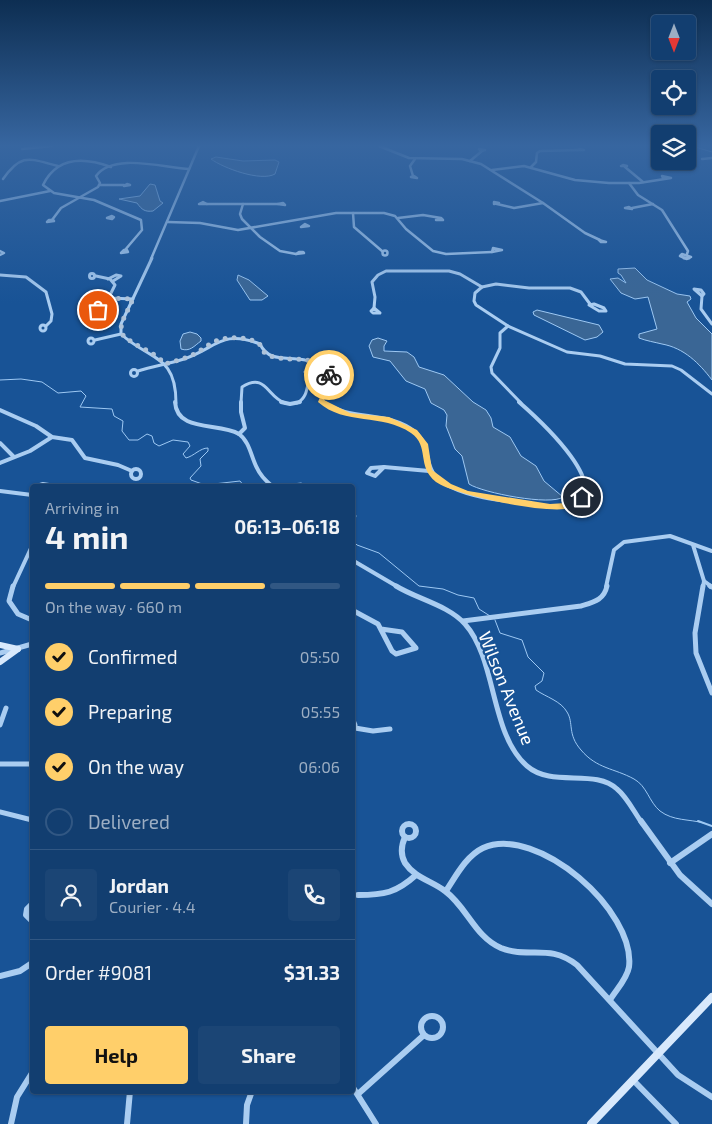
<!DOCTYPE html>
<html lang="en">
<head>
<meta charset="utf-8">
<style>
	body { margin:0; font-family:"Exo 2",sans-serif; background:#1b4575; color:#f1f3f6; height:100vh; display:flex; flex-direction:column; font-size:19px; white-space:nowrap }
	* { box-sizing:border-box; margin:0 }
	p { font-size:16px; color:#9caec3 }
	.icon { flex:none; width:28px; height:28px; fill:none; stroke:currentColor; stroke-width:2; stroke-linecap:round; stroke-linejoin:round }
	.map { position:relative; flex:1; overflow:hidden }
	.side { position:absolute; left:30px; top:484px; width:325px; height:610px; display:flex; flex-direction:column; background:#123e70; border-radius:5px; box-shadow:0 1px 4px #0004,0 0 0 1px #315783 }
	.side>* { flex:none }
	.needle { width:32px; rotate:180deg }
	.fabs { position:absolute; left:651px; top:15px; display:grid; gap:10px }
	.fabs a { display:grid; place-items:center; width:45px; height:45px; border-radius:5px; background:#123e70; box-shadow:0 1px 4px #0004,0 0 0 1px #315783; font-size:25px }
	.pin { position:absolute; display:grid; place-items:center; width:42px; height:42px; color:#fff; margin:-21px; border:2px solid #fff; border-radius:50%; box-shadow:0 1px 5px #0007 }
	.courier { position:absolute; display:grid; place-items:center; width:50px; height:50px; margin:-25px; border:4px solid #ffcf6a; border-radius:50%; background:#fff; color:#222; box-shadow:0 1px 6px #0007 }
	.head em { font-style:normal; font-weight:700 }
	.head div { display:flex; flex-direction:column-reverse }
	.head { display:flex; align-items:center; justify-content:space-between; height:85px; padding:0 15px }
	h1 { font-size:32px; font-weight:700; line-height:38px }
	.bar { display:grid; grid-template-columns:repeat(4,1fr); gap:8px 5px; align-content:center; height:60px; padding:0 15px }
	.bar i { height:6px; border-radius:4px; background:#315783 }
	.bar .active { background:#ffcf6a }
	.bar p { grid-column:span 4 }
	.line { display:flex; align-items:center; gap:12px; padding:0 15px; border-top:1px solid #315783 }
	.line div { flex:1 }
	.round { display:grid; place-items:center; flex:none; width:52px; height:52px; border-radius:5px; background:#1b4575 }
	ol { padding:0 15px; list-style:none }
	li { display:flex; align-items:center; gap:15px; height:55px }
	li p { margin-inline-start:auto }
	li .icon { padding:5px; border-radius:50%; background:#ffcf6a; color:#111; stroke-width:4 }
	li:last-child { color:#9caec3 }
	li i { width:28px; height:28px; border:2px solid #315783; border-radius:50% }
	.cta { display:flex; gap:10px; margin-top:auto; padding:10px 15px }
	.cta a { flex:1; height:58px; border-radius:5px; background:#ffcf6a; color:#111; font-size:20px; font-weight:700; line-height:58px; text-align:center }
	.cta a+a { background:#1b4575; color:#f1f3f6 }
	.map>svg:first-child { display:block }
</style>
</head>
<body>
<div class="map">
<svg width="712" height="1124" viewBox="0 0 712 1124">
	<rect width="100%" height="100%" fill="#185396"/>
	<!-- water -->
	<g fill="#3a6695" stroke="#9dc8f3">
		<path d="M216,157L243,161L275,160L279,162L275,174C261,182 223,168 211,159Z"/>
		<path d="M150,184L155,185L160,201L163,203L153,211C145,212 142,210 137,203L119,199L140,196Z"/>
		<path d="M635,268L647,280L677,294L690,296L691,299L687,302L696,318L712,334V380C699,363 684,348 662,344C654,342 647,341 639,338V334L657,329L648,297L635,299L621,293L610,279L618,278L626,283L621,275L618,273V269Z"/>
		<polygon points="238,275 249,280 268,296 262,300 250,300 237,280"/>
		<polygon points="537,310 599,325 603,332 597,337 585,340 534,315 533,312"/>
		<path d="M190,332L197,334L201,338V341C194,346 190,352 181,349L180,341L183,334Z"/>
		<path d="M378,338L387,341L384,346V351L407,352L414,357L419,367L444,375L473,402L486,410L491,418L493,427L510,437L521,456L536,466L544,481L563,497C551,506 483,493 469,484L462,456L455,449L446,426L447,415L444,410L431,403L425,389L406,381L390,361L373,357L369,346L372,340Z"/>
	</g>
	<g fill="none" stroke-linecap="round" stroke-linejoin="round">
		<!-- stream-far1 -->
		<g stroke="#9dc8f3" stroke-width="1">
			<polyline points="692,146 712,152"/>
			<path d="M0,380L21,379L42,382L58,393L81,391L86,396L80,407L112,409L114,416L123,421L122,431L129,440H138L147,434L152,436L154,443L159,446L173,440L188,442L190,446L183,454L186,458C194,456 200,448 208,448V451L200,459L201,466L190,478L191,480L205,485L240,481L244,486"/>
			<polyline points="277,486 301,483 308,486"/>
			<polyline points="352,506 356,516 352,529"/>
			<polyline points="352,540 357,545 379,553 419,586 443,589 458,595 474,598 479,609 490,616"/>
			<path d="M495,620L500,633L522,640L528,657L544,673L542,681L535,686L536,690C546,697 561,701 567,712C574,723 567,734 581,750C597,769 614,768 634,779C647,786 649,802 660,811C673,821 689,819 704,823"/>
		</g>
		<!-- stream -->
		<polyline stroke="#9dc8f3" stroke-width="2" points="698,821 712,826"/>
		<!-- minor-far4 -->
		<g stroke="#aacdf1" stroke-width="2.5">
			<polyline points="379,146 409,158 462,159 481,164 543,203 585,233 600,240"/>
			<polyline points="22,149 52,146"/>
			<polygon points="479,149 485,150 481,151"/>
			<polygon points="580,149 584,150 577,150"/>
			<polyline points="702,159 712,158"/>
			<polyline points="470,161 482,151"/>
			<polygon points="623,165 627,166 621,166"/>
			<path d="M111,167C84,157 57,156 43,185L54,193L94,200L141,220L142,230L125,250"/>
			<polyline points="531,167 536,162 537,153 540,151 577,150"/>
			<polyline points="625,167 643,182"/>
			<polyline points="492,170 524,166 575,180 609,183 639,183 671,178 662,176 663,178"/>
			<polyline points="413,176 410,166 415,159"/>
			<polygon points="414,176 417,178 411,177"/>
			<path d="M3,179C22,152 30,159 58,166"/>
			<polyline points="629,183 638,195 662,210 688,251 687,254"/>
			<polygon points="127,184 130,185 124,186"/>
			<polyline points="99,185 124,185"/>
			<polyline points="0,201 50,191"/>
			<polygon points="203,202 207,204 199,204"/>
			<polygon points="494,202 499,203 494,204"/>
			<polygon points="283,203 285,205 278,204"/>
			<polyline points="207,204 278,204"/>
			<polyline points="243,204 240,214 242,219 260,237 280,251 296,254"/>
			<polyline points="497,204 514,208 543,203"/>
			<polygon points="629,207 632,209 625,208"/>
			<polyline points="632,208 653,204"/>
			<polyline points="353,213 354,227 382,251"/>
			<polygon points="112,216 114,217 112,219 107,218"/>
			<polyline points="398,218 423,215 441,218 443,220 436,220 438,218"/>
			<polygon points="49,220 53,220 54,221 47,222"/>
			<path d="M52,220L61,208L98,187L100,183L96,176C113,152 165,168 189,169"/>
			<polyline points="168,222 200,223 238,230 336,213 384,213 395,216 406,229 433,251 446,254 492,252"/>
			<polygon points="305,224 309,226 301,227"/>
			<polygon points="599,240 606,242 601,242"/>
			<polygon points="493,248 502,250 492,252"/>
			<polygon points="124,250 127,250 128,252 121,253"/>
			<circle cx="385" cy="253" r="2.5"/>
			<polyline points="0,251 4,253 0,255"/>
			<polygon points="299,252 303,252 304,253 296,254"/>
			<polygon points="682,254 691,257 687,259 680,256"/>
			<polyline points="151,259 199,146"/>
		</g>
		<!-- minor-far3 -->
		<g stroke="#aacdf1" stroke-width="3">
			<path d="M152,258L121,324V334C150,361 176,354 176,403"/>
			<polyline points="684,258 689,258"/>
			<circle cx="92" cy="276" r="2.5"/>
			<polyline points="0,275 26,277 46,292 52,314 51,321 46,326"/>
			<polyline points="96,276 110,279 115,285 103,309"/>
			<polyline points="108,279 116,275 121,276 113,281"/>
			<polyline points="482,287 496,284 529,288 570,288 581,292 590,304"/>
			<polygon points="694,289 701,290 704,294 702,296"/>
			<polyline points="702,296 701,309 712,324"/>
			<polyline points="109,298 133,299"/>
			<polygon points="594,304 604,308 606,311 599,311 589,305"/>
			<polygon points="374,308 380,313 373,313 371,311"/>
			<polyline points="374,308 375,297 372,282 378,275 386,271 449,271 460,274 482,287 475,293 474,301 476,305 508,326 500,333 500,348 491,367 492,373 521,403"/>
			<polygon points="101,309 106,311 97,313"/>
			<circle cx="43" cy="328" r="3"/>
			<polyline points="508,326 567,352 600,356 625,364 672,366 681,370 712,394"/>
			<circle cx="91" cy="341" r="3"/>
			<polyline points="95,340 121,334"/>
			<circle cx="134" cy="373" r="3.5"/>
			<path d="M138,371C153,366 169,364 184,359C217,348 221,329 260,344C269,363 287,356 305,360C312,361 318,365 324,367L330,380L321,400L325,403"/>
			<path d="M241,403L242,387C266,372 267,397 285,403"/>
			<path d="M297,403C307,398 307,388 309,378L305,372"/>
		</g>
		<!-- minor-far2 -->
		<g stroke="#aacdf1" stroke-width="4">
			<path d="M175,402C177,433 219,422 239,434C250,442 251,457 257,468C260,475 266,481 272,486"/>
			<polyline points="281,402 290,404 300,402"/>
			<path d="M323,402C351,422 389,410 415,432C436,450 417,471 451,487C474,498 500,500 525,503C538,505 550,508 563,506C626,497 535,416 519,402"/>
			<polyline points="0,410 36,426 52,437 72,440 85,458 118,465 132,471"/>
			<polyline points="239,434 245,428 241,412 241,402"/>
			<polyline points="0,443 13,456"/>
			<polyline points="0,463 30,451 52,437"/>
			<polyline points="384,467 429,471"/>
			<polygon points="384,467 375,476 367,473 371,468"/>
			<circle cx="136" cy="474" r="5"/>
			<polyline points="37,486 43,484 55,486"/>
			<polyline points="0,491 32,495"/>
			<polyline points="693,545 704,581 703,587"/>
			<polyline points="352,560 398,587"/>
			<polyline points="704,581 712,587"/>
			<polyline points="13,587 32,546"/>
			<polyline points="606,587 614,550 624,542 670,536 712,551"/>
		</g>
		<!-- minor-far1 -->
		<g stroke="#aacdf1" stroke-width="5">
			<polyline points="13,586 9,601 18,614 32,620"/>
			<path d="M396,586C417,599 448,605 465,624C497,660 490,734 527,766C552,788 595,768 617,789C627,797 634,812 642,823"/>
			<polyline points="703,586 695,633 696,653 712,693"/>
			<polyline points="710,586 712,587"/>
			<polyline points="352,610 378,624 392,651 396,654 416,648 402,632 381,629"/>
			<path d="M463,621L581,606C594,602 604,600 607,586"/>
			<polyline points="0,653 32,644"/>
			<polyline points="352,718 355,725 352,733"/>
			<polyline points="0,725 6,708"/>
			<polyline points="355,728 373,731 390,729"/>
			<polyline points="0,764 32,764"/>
			<polyline points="0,812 32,820"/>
		</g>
		<!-- minor -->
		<g stroke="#aacdf1" stroke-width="6">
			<polyline points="641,821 680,875 712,904"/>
			<circle cx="409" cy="831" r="7"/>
			<path d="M405,837C401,846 400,854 405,863C415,878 432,881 445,891C467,907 475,937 501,948C529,959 549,943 577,965L678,1075L712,1097"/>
			<polyline points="670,863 712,834"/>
			<path d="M446,891C456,876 466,856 483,848C537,824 636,911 629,967C627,979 616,990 610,1000"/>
			<path d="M358,895C384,895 396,893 416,875"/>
			<polyline points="32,904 27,909 26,915 32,921"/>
			<polyline points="0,976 20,971 32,963"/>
			<circle cx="432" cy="1027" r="11"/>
			<polyline points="633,1080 676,1124"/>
			<polyline points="352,1086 376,1124"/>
			<polyline points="358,1094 424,1035"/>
			<polyline points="11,1124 17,1097 32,1073"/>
			<polyline points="127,1124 130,1091"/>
			<polyline points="246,1124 247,1105 252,1091"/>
		</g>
		<!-- secondary-far1 -->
		<g stroke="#d8e9fc" stroke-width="6">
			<polyline points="0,645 18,649"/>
			<polyline points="0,662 18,649"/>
		</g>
		<!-- secondary -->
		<polyline stroke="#d8e9fc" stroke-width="8" points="591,1124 712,997"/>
	</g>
	<!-- sky -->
	<linearGradient id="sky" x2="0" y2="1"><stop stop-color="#0d2e52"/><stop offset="0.48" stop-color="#3766a0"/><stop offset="1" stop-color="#3766a0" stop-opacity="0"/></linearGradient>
	<rect width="712" height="303" fill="url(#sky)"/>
	<!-- route -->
	<path fill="#ffcf6a" d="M329,373L332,375V385L324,400L350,413L389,417L417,430L428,444L432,470L451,484L468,491L550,504L566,503L582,495L586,497C582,501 575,506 570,508C549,515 454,495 436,482C416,466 430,446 411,433C382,413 345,426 318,402L325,385L326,375Z"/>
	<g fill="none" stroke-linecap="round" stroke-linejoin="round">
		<!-- done -->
		<path stroke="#aec3da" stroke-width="5" stroke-dasharray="0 9" d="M98,310L103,309L109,298L133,299L121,324L122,334C134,347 153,350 165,364C176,361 188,358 198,352C205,348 211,342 219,340C232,336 261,336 264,352C282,367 318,349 329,375"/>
	</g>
	<g text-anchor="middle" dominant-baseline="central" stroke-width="4.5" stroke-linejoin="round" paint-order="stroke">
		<!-- near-street labels -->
		<g font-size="18" fill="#fff" stroke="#185396">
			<text transform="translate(507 688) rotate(68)">Wilson Avenue</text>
		</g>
	</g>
</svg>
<div class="fabs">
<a><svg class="needle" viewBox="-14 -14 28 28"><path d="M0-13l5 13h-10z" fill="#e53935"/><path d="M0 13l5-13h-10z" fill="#9caec3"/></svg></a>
<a><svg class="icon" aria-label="locate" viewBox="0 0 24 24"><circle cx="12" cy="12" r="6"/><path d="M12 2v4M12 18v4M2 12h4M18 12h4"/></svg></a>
<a><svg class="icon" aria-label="layers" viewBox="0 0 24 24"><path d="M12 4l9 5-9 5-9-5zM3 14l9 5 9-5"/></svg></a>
</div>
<div class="pin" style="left:98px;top:310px;background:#ea580c"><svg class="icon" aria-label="bag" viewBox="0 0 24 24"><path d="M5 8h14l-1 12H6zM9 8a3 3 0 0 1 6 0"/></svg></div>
<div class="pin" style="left:582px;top:497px;background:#1f2937"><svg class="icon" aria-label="home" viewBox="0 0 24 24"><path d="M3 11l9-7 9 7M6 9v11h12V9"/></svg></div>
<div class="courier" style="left:329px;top:375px"><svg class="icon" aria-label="bike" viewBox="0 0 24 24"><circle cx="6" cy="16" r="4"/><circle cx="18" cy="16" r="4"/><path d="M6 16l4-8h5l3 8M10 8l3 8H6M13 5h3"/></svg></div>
<section class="side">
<div class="head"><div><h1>4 min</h1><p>Arriving in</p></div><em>06:13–06:18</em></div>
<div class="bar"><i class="active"></i><i class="active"></i><i class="active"></i><i></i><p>On the way · 660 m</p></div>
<ol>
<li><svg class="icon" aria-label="check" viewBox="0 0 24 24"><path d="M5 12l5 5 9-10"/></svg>Confirmed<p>05:50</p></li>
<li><svg class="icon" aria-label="check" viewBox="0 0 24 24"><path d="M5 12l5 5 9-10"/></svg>Preparing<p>05:55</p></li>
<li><svg class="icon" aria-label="check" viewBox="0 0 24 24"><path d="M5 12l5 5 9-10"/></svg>On the way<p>06:06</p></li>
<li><i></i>Delivered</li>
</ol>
<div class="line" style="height:90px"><a class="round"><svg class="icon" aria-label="person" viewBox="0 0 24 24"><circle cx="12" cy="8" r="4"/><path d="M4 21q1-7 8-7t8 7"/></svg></a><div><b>Jordan</b><p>Courier · 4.4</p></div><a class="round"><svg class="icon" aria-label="phone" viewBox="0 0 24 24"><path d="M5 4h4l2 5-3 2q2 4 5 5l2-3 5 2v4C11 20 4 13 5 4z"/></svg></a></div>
<div class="line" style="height:65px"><div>Order #9081</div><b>$31.33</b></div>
<div class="cta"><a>Help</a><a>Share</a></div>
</section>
</div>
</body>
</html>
